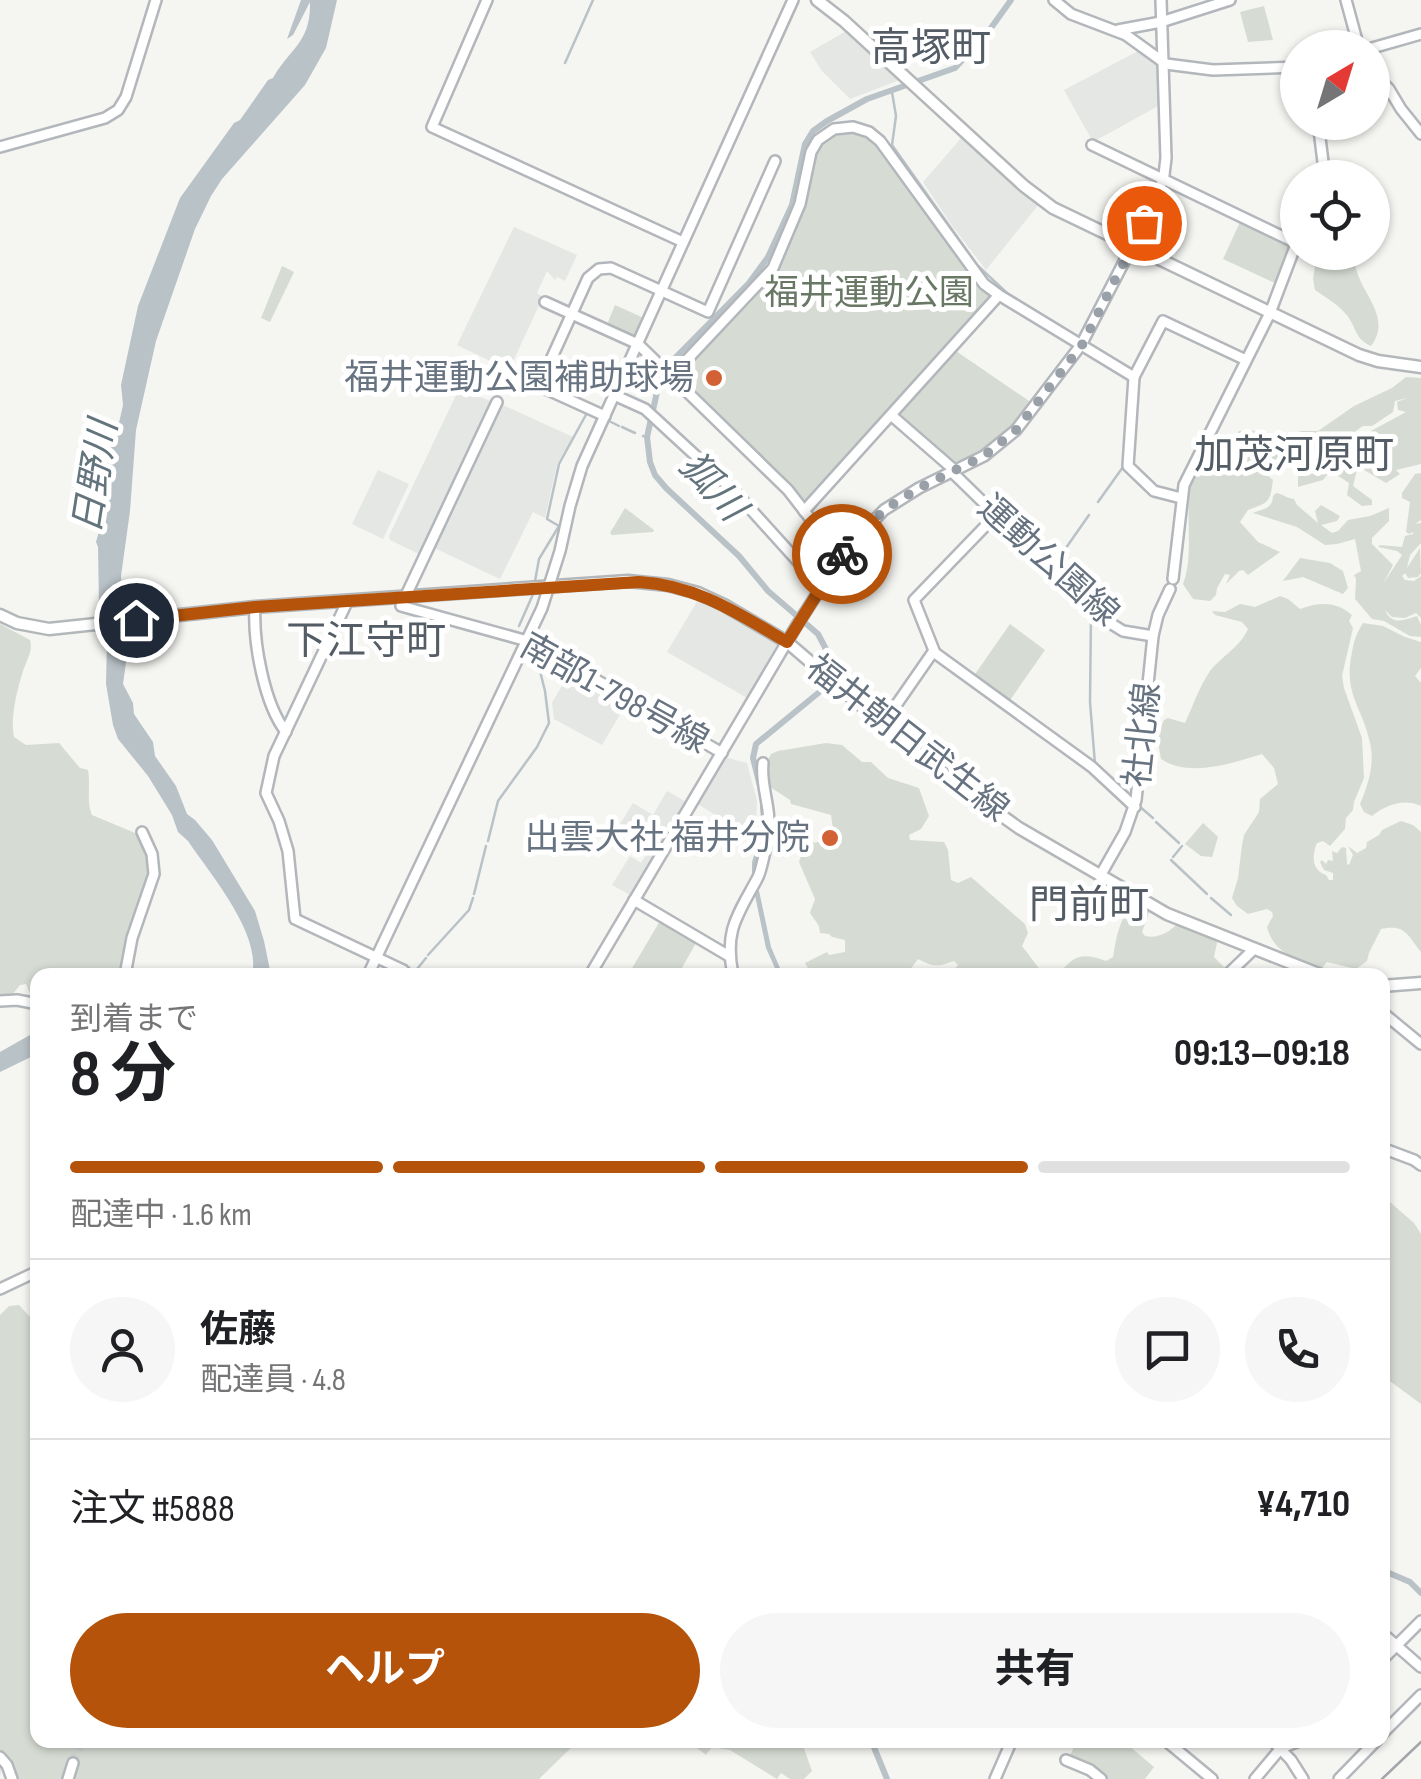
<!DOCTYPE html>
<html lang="ja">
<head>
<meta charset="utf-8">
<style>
	body { margin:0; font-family:"Sofia Sans Condensed","Noto Sans JP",sans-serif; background:#f6f6f6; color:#202124; height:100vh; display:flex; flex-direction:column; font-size:38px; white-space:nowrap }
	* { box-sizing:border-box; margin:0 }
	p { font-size:32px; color:#757577 }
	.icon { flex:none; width:55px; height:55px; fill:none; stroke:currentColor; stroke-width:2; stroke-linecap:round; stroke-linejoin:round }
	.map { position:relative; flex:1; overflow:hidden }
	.panel { position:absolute; left:30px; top:968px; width:1360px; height:780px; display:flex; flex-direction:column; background:#fff; border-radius:20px; box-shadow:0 2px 8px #0004 }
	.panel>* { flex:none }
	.needle { width:65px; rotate:38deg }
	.tools { position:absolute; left:1280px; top:30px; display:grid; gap:20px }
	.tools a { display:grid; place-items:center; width:110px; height:110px; border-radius:50%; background:#fff; box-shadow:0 2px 8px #0004; font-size:50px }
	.pin { position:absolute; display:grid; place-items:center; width:85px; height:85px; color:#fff; margin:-42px; border:5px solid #fff; border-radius:50%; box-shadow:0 2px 10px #0007 }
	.courier { position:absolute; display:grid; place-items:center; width:100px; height:100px; margin:-50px; border:8px solid #b45309; border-radius:50%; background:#fff; color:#222; box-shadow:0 2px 12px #0007 }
	.headline em { font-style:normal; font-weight:700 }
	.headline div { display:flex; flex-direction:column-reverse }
	.headline { display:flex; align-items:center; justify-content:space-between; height:170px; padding:0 40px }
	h1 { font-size:65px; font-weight:700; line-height:75px }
	.bar { display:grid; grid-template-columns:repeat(4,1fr); gap:15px 10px; align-content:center; height:120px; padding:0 40px }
	.bar i { height:12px; border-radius:8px; background:#e0e0e0 }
	.bar .active { background:#b45309 }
	.bar p { grid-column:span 4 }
	.line { display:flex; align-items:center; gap:25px; padding:0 40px; border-top:2px solid #e0e0e0 }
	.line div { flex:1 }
	.round { display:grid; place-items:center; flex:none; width:105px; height:105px; border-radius:52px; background:#f6f6f6 }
	.primary-button { display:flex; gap:20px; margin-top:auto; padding:20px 40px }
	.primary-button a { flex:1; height:115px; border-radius:60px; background:#b45309; color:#fff; font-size:40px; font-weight:700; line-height:115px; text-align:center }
	.primary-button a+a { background:#f6f6f6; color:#202124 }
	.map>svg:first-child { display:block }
</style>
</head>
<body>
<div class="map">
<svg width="1421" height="1779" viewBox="0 0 1421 1779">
	<rect width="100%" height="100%" fill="#f5f5f2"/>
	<!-- built -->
	<g fill="#e5e7e5">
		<polygon points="848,30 902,79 850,99 822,71 810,52"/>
		<polygon points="1142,49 1159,64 1160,105 1093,142 1064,90"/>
		<polygon points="962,137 965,137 1039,204 986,270 952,226 923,182"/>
		<polygon points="514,227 577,255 565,281 557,277 555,280 547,271 537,293 543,297 509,370 457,345"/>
		<polygon points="462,390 493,402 421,555 390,540 389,536 458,391"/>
		<polygon points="501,404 573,437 557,464 545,518 533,512 500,579 432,547"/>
		<polygon points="378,470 409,484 383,539 352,524"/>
		<polygon points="699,598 722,608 780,644 749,699 667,652"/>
		<polygon points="572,668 628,701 602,745 554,719 552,703"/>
		<polygon points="724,757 747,763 757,801 755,839 696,803"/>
		<polygon points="667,791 688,803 661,847 620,824 633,803 653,815"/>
		<polygon points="648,852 656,856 632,896 612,885 630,856 641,863"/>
	</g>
	<!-- green -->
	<g fill="#d6dcd3">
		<polygon points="1264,6 1273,40 1248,42 1240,12"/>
		<polygon points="838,131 861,131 879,144 973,277 993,295 993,298 804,507 684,384 682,374 684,368 777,267 812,159 820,142"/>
		<polygon points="1241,220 1290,243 1277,284 1223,259"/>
		<path d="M1317,253H1355C1350,287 1396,313 1371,346C1353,338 1357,325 1344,312C1336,303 1325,297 1315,290L1313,279Z"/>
		<polygon points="282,266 294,272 270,322 261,318"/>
		<polygon points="615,305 646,319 639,334 632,338 606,327"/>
		<path d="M953,349L1032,403C1005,435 993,446 955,465L897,413Z"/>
		<path d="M1406,377L1421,378V464L1396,470L1400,474L1386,483L1364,470L1354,446L1371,431L1406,412L1398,410L1397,402L1407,398L1395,401L1393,412L1372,426H1363L1332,448L1333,455L1330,461L1335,465L1323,480L1298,487V473C1309,465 1321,467 1329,460L1312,459L1284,468L1269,462L1265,467V473L1273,480C1270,504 1268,502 1248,510L1240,522L1258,542L1280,552L1248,575L1243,570L1239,571L1226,584L1230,575L1225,574L1217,588L1216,595L1210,601L1193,599L1183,584C1197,547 1179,498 1198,468L1220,462L1225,455L1226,446L1239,431L1248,430L1283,435L1302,431H1318L1354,406L1392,388Z"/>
		<polygon points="1345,457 1358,465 1353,486 1372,500 1372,505 1362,506 1347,495 1349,483 1332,472"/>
		<path d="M1421,473V520L1415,524L1421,523V543L1410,555L1407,568L1420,548L1421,573L1418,577L1408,578L1405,573L1402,576L1405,580L1414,581L1421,576V618L1416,613L1405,618L1392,617L1385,610C1392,626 1404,620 1417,616L1421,625V637L1410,636L1384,621L1372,619L1355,599L1356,579L1354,575L1361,571L1355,539L1337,544L1325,545L1297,527L1253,513C1264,508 1272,510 1273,496L1276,493C1283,494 1286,498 1294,499L1297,505L1318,523L1315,511L1321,505L1340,516L1337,521L1321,525L1332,533L1338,531L1348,520L1370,516L1389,508V521L1372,538V544L1393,565L1383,584L1402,555L1397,551L1378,547L1380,545L1402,547L1405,536L1413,534V532L1409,534L1406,532L1410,502L1402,498V493L1415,474Z"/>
		<polygon points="625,508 654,530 653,532 612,535 610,533"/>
		<polygon points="1300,558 1330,563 1343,571 1348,588 1343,594 1303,577 1283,581"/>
		<path d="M1280,596L1288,599L1300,609C1319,602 1336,601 1352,615L1349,621L1353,628L1342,676L1344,688L1362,738L1364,778L1354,802L1353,810L1346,818L1345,829L1330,846L1323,841L1317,843C1312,855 1311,870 1326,875L1329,880H1333V873L1324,870L1320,862L1322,860L1326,864L1328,860L1333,861L1332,851L1337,853L1342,847L1346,848L1347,864L1349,865L1353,855L1348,846L1357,853L1366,848L1367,842L1379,835L1382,830L1401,821L1413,825L1421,832V952C1407,935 1406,924 1381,929L1369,953L1367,961L1356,969L1327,962L1321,969C1297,959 1274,954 1267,927L1273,916L1272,912L1267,909L1248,914L1237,906L1232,898L1238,878L1242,845L1244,835L1259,812L1260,799L1278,784L1274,768L1262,754C1233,763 1189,778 1161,759L1157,736L1164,720L1168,718L1185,723C1193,706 1199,687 1210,671C1222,656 1241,646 1248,629L1242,622L1215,615L1212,611L1225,612L1240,604L1255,607Z"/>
		<path d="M1363,623L1383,626L1405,637L1421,642V668L1415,676L1421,683V806C1404,798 1386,805 1372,816L1364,812L1360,804C1368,785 1375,764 1370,743C1362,705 1343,695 1352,652C1354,641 1357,632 1363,623Z"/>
		<path d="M0,624L30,640C33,652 27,659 23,671C17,690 10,718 14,737L26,745L59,743L80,768L88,770C91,785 86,802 92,815L140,835L156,856L148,880L142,890L138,935L125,975H38L37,1009L26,984L20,985L12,995L0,997Z"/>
		<polygon points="1010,624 1045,650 1008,703 973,677"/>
		<path d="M826,743L842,745L862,762H871L888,778L919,788L929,816L921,829L909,835L910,840L944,842L948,850L951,880L958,883L971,877L1025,924L1028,933L1022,946L1044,975H950L958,965L954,961C938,967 933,967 918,959L906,975H812L805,963L827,952L829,955L845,952V940L832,937L829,934L820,933L819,926L810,913L815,899L799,862L805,844L825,841L837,849L842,842L834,836L831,815L791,804L790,800L767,785L765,765L771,754L778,751Z"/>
		<polygon points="1203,823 1218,837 1212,857 1201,856 1185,844"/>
		<path d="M1137,903L1150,910L1142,932L1145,936C1158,939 1170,932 1178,923L1218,938L1214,957L1228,971L1225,975L1214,968L1204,975H1058C1073,955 1083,952 1106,961L1113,957C1117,936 1119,915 1137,903Z"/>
		<polygon points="660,921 696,943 678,975 628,975"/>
		<polygon points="1383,1196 1414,1223 1421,1234 1421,1404 1383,1376"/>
		<polygon points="19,1305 29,1316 38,1312 38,1740 579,1740 539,1779 17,1779 12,1763 1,1766 0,1777 0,1315 9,1306"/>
		<polygon points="697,1740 801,1740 812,1771 804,1779 790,1779 781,1773 777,1779 730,1750 712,1747 706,1755 693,1745"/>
		<polygon points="1077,1740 1122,1740 1154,1767 1145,1779 1104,1779 1069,1758"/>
	</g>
	<!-- water -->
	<g fill="#b9c2c7">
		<path d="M301,0H337L326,48L305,85L222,179L211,196L195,229L156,341L136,430L130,511L121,576L122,604L126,613L124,626L130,630V634L123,684L133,703L134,714L153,742L155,756L176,786L187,814L195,820L212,840L255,911L264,941L271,975H252C262,934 210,874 188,841L178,832L172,815L148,776L118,739L113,725L106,684L107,641L99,604L98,547L96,542L108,500L105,484L109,453L119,423L123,405L121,385L138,306L180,198L234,123L240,120L268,80L273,78C290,48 311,43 310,2L293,35L287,39Z"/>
		<polygon points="760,836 765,837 757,863 758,886 771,947 783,975 778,975 766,948 752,881 752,862"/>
		<polygon points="37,1031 37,1054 0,1072 0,1052"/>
	</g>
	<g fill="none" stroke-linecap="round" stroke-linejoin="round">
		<!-- stream -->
		<g stroke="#b9c2c7" stroke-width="2.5">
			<polyline points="565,63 593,0"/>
			<polyline points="892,92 896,116 892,145 977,265 1007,293 1079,337"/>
			<polyline points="607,420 619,426"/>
			<polyline points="622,427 635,433"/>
			<polyline points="643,436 647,437"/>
			<polyline points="1098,502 1123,467 1129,379"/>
			<polyline points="1054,565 1089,515"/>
			<polyline points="1056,580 1091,614 1090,702 1095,764"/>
			<polyline points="535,581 539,559 559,526 547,519 559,464 588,411"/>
			<polyline points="519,626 534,592"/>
			<polyline points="1139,806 1153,818"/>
			<polyline points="1156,822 1179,843"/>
			<polyline points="488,841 498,801 537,747 549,723 545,691 534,647"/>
			<polyline points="1173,857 1182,846"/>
			<polyline points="1171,860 1207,894"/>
			<polyline points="474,894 486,846"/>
			<polyline points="1211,898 1231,915"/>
			<polyline points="428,955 469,910 473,898"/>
			<polyline points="413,974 426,958"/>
		</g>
		<!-- river -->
		<g stroke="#b9c2c7" stroke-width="6">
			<polyline points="761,790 753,758 756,744 828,685 830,664 828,653 818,634 768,591 739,556 666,488 655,475 650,462 647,437 659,383 676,357 749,283 768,257 792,205 805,144 813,131 827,121 867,99 955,68 986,35 1011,0"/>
			<polyline points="760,844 764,819 763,807"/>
			<polyline points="1382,1570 1410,1582 1421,1593"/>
			<polyline points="871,1740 887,1779"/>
		</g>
		<!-- secondary-tunnel -->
		<polyline stroke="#d2d4d6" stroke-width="9" stroke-dasharray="9 4.5" stroke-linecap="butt" points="73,1763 81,1740"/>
		<!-- secondary casing -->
		<g stroke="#b3b7bb" stroke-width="14">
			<g id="secondary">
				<polyline points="487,0 432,127 683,242"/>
				<polyline points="1054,0 1071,14 1126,35 1166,64 1213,70 1298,67"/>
				<polyline points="1346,0 1359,48"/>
				<polyline points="1118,30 1161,22 1230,0"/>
				<polyline points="1372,48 1421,34"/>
				<polyline points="1372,79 1383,83 1389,89 1401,109 1421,134"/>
				<polyline points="1318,122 1325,178"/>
				<polyline points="1092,145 1296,243"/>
				<polyline points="0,147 105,118 118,110 126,97 156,0"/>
				<polyline points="545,302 638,344 788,490 840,557"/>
				<polyline points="674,378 683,364 773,268 800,204 811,152 818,140 834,129 853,127 869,132 880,141 984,284 999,295 1134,377"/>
				<polyline points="614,395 645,409 736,493 821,587"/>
				<polyline points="497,402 401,606 531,642 722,753"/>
				<polyline points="891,415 952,468 951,471 1102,618 1123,631 1153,636"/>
				<polyline points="605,416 539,386 588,278 599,269 611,268 708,312 775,161"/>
				<polyline points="1181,498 1154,491 1128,466 1134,377 1163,321 1246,360"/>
				<polyline points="804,511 999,295"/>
				<polyline points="996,515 914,600 935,653 1092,767 1135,807"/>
				<polyline points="1173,579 1184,485 1270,313 1298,239"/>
				<polyline points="348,600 274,756 266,793 279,821 288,851 295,919 403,970 408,975"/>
				<path d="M255,607C253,642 264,704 286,732"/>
				<polyline points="883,724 933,652"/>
				<polyline points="1100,876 1125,832 1136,800 1153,636 1158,615 1170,589"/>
				<polyline points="634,900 729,956"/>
				<polyline points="125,975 132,938 154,874 152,854 142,832"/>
				<polyline points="368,975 542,608 560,551 570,506 582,466 793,0"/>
				<polyline points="590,975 797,625 844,552 884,510 919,488 984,456 1016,430 1081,345 1156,200 1164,175 1166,158 1161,0"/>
				<path d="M733,975C724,931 737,916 757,879C761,873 767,843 768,833C772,808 760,786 763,763"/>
				<polyline points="1227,975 1254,949"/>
				<polyline points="0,1001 17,1000 38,1004"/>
				<polyline points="1382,1012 1421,1044"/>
				<polyline points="1382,1148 1414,1160 1421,1165"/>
				<polyline points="0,1289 38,1271"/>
				<polyline points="1382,1633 1421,1667"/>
				<polyline points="1382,1660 1421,1621"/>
				<polyline points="1382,1734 1421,1695"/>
				<polyline points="1165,1740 1212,1779"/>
				<polyline points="1272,1740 1291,1760 1303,1779"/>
				<polyline points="0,1757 7,1765 12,1779"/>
				<polyline points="1066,1760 1090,1770 1101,1779"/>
				<polyline points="68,1779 73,1763"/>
				<polyline points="995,1779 1012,1740"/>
				<polyline points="1255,1779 1281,1748 1302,1740"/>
				<polyline points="1339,1779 1377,1740"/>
			</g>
		</g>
		<!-- primary casing -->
		<g stroke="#b4b7ba" stroke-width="15">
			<g id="primary">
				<polyline points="817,0 844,21 1024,186 1053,208 1359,355 1378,361 1421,367"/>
				<polyline points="0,615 17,623 49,629 255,607 628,581 668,585 698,593 724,605 787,642 932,766 1019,828 1167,914 1321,975"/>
				<polyline points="1382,986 1421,983"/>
			</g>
		</g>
		<!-- secondary -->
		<use href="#secondary" stroke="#fff" stroke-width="9"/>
		<!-- primary -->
		<use href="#primary" stroke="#fff" stroke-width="10"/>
		<!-- tram -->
		<polyline stroke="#a2a6ab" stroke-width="2.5" points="1382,1779 1421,1742"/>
	</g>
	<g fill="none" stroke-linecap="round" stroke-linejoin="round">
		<!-- done -->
		<polyline stroke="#99a0a8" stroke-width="10" stroke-dasharray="0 18" points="842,554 884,510 919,488 984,456 1016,430 1082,345 1144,223"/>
		<!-- route -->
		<path stroke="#b45309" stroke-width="12" d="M136,620L255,607L639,582C696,585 739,614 787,642L842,554"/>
	</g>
	<!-- markers -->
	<g fill="#d26235" stroke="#fff" stroke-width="4">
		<circle cx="714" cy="378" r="10"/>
		<circle cx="830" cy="838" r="10"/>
	</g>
	<g text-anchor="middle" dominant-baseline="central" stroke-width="10" stroke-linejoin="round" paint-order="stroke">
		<!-- park labels -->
		<g font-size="35" fill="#687865" stroke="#fff">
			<text x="869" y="293">福井運動公園</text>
		</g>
		<!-- poi labels -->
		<g font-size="35" fill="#677380" stroke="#fff" text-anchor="end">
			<text x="694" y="378">福井運動公園補助球場</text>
			<text x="810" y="838">出雲大社 福井分院</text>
		</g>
		<!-- street labels -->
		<g font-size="35" fill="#677380" stroke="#fff">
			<text transform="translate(1048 561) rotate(42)">運動公園線</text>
			<text transform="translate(614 694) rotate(29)">南部1-798号線</text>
			<text transform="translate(1143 735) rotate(-84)">社北線</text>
			<text transform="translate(907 739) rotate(38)">福井朝日武生線</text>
		</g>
		<!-- water labels -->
		<g font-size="38" font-style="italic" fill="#63747d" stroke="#fff">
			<text transform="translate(96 477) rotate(-81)">日野川</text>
			<text transform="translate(712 487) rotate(48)">狐川</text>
		</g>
		<!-- quarter labels -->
		<g font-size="40" fill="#545d66" stroke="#fff">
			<text x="931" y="49">高塚町</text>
			<text x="1294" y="456">加茂河原町</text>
			<text x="366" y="642">下江守町</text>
			<text x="1089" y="906">門前町</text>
		</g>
	</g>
</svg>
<div class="tools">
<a><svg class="needle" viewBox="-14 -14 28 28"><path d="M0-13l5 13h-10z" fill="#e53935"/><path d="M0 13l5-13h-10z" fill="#757577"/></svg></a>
<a><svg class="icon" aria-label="locate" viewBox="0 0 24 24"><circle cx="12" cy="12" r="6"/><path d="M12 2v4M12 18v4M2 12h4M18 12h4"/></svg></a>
</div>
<div class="pin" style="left:1144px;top:223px;background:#ea580c"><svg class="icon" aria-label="bag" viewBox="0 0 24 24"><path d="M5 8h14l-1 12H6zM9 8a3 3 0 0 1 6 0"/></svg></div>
<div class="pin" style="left:136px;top:620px;background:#1f2937"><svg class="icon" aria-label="home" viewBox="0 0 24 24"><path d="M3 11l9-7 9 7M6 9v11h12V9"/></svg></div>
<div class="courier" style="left:842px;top:554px"><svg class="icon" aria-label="bike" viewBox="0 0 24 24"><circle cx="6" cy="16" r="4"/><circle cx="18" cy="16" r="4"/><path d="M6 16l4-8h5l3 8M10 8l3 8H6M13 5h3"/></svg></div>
<section class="panel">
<div class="headline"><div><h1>8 分</h1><p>到着まで</p></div><em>09:13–09:18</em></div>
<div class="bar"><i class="active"></i><i class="active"></i><i class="active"></i><i></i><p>配達中 · 1.6 km</p></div>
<div class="line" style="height:180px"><a class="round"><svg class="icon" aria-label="person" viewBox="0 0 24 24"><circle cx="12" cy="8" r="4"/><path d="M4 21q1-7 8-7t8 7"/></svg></a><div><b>佐藤</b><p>配達員 · 4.8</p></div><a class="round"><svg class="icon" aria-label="chat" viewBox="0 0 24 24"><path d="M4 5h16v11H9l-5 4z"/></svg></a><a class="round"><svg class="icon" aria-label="phone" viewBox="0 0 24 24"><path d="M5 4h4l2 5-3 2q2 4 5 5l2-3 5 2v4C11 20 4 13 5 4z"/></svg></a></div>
<div class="line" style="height:130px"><div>注文 #5888</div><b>¥4,710</b></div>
<div class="primary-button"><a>ヘルプ</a><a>共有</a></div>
</section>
</div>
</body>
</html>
